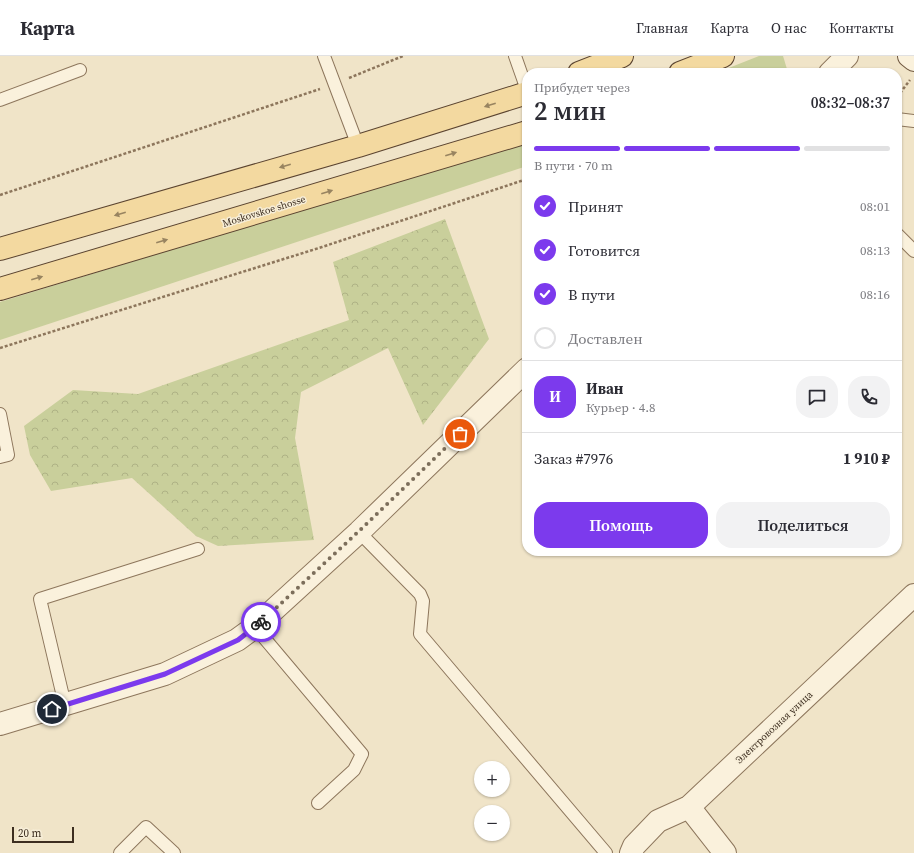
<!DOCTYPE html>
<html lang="ru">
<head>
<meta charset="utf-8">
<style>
	body { margin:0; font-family:"Source Serif 4",serif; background:#f2f2f3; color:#2b2b33; height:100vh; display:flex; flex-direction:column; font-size:15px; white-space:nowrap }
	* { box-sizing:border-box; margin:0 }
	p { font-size:13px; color:#7c7c81 }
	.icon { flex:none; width:22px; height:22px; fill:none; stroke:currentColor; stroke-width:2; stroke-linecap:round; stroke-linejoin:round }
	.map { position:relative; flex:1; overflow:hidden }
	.details { position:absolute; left:522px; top:12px; width:380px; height:488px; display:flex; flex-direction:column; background:#fff; border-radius:16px; box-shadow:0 1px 3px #0004 }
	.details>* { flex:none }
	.tools { position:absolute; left:474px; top:705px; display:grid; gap:8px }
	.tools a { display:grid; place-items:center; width:36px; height:36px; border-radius:50%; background:#fff; box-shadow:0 1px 3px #0004; font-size:20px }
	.scale { position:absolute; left:12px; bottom:10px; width:62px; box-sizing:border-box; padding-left:4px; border:2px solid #3d2e20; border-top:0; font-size:11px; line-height:14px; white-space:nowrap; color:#3d2e20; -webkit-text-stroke:3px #f7eed8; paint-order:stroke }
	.pin { position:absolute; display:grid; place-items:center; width:34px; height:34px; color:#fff; margin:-17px; border:2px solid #fff; border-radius:50%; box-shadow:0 1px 4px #0007 }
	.courier { position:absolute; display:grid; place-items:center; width:40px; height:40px; margin:-20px; border:3px solid #7c3aed; border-radius:50%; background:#fff; color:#222; box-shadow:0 1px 5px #0007 }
	.summary em { font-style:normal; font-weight:600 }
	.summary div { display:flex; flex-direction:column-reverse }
	.summary { display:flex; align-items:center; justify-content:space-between; height:68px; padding:0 12px }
	h1 { font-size:26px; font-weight:600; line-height:30px }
	.bar { display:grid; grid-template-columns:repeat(4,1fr); gap:6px 4px; align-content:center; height:48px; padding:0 12px }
	.bar i { height:5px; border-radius:3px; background:#e1e1e2 }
	.bar .selected { background:#7c3aed }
	.bar p { grid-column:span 4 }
	.line { display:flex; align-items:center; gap:10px; padding:0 12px; border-top:1px solid #e1e1e2 }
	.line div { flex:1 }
	.round { display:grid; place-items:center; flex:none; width:42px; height:42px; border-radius:16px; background:#f2f2f3 }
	ol { padding:0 12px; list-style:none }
	li { display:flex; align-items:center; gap:12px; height:44px }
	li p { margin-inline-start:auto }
	li .icon { padding:4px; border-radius:50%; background:#7c3aed; color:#fff; stroke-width:4 }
	li:last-child { color:#7c7c81 }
	li i { width:22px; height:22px; border:2px solid #e1e1e2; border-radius:50% }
	.primary-button { display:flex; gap:8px; margin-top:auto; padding:8px 12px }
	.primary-button a { flex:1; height:46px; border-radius:16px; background:#7c3aed; color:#fff; font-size:16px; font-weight:600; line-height:46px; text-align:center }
	.primary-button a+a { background:#f2f2f3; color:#2b2b33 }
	header { display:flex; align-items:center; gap:24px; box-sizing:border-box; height:56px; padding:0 20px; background:#fff; border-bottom:1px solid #e1e1e2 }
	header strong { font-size:19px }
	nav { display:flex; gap:22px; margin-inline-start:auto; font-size:14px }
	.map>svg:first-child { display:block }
</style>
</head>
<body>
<header>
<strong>Карта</strong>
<nav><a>Главная</a><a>Карта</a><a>О нас</a><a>Контакты</a></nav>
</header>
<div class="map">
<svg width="914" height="797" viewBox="0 0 914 797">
	<defs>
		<pattern id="forest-crowns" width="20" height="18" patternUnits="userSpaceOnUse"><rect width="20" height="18" fill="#c9cf9b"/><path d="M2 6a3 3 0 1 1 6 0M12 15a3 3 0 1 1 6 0" fill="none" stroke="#aeb285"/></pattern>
	</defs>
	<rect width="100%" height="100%" fill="#f0e4c8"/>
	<!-- grass -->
	<g fill="#c9cf9b">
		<polygon points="759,0 783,0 787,13 786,17 716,17"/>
		<polygon points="527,85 527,110 0,284 0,246"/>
	</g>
	<!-- forest -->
	<polygon fill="url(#forest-crowns)" points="445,163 489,283 423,369 388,292 301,336 295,382 314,484 218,490 196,480 132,422 51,435 30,399 24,370 73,334 138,338 349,264 333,206"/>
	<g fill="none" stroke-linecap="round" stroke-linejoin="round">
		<!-- lane casing -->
		<g stroke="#8d765c" stroke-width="14">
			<g id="lane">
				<polyline points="324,0 358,90"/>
				<polyline points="515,0 527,34"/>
				<polyline points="0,44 80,14"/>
				<polyline points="897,63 914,65"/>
				<polyline points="897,178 914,195"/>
				<polyline points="0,358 8,399 0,401"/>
				<polyline points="359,476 420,538 423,545 420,578 606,797"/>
				<polyline points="255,571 362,698 354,714 318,747"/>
				<polyline points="65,649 40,543 198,493"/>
				<polyline points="120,797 146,771 174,797"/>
			</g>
		</g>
		<!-- street casing -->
		<g stroke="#8d765c" stroke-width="24">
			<g id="street">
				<polyline points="830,17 847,0"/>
				<polyline points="0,668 165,618 237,584 255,571 359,476 527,313"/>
				<polyline points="689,751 725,797"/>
				<polyline points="631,797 634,790 658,765 689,751 914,539"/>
			</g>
		</g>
		<!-- secondary casing -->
		<g stroke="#6f573f" stroke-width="24">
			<polyline id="secondary" points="909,0 914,4"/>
		</g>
		<!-- primary casing -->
		<g stroke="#5b4430" stroke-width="24">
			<g id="primary">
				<polyline points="579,17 622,0"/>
				<polyline points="680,17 723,0"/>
				<polyline points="0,193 358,90 527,37"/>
				<polyline points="0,233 527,76"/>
			</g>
		</g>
		<!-- path -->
		<g stroke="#8d765c" stroke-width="2.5" stroke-dasharray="3 2" stroke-linecap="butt">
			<polyline points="349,22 403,0"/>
			<polyline points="897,41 910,24"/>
			<polyline points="0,139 320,33"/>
			<polyline points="0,292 322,191 527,123"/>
		</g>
		<!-- lane -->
		<use href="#lane" stroke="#faf1dc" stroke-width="12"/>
		<!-- street -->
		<use href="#street" stroke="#faf1dc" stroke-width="22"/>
		<!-- secondary -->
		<use href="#secondary" stroke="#faf1dc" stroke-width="22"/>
		<!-- primary -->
		<use href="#primary" stroke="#f3d9a0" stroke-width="22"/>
	</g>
	<!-- one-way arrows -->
	<defs><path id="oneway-solid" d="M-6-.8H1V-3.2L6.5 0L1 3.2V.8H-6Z"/></defs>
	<g fill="#988460">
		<use href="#oneway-solid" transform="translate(490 49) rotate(163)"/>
		<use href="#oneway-solid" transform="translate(451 98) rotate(-17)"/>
		<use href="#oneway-solid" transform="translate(285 110) rotate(164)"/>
		<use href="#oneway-solid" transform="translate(327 136) rotate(-17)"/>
		<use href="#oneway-solid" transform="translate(120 158) rotate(164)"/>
		<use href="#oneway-solid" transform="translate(162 185) rotate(-16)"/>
		<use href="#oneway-solid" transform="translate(37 222) rotate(-16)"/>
	</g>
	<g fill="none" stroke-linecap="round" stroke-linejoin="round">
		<!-- done -->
		<polyline stroke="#7c6e5b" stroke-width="4" stroke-dasharray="0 7.2" points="261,566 358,476 460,378"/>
		<!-- route -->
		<polyline stroke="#7c3aed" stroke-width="5" points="52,653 165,618 238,584 261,566"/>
	</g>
	<g text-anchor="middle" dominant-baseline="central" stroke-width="3" stroke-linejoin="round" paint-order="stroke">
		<!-- street labels -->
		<g font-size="10" fill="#3d2e20" stroke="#f7eed8">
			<text transform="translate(264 155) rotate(-17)">Moskovskoe shosse</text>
			<text transform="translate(774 671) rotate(-43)">Электровозная улица</text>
		</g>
	</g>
</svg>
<div class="tools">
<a>+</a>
<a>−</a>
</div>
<div class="scale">20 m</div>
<div class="pin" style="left:460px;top:378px;background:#ea580c"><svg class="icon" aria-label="bag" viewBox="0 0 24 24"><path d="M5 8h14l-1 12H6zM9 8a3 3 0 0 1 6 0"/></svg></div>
<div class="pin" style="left:52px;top:653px;background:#1f2937"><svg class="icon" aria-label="home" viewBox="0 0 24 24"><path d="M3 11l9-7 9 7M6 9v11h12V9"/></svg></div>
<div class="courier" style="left:261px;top:566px"><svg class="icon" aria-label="bike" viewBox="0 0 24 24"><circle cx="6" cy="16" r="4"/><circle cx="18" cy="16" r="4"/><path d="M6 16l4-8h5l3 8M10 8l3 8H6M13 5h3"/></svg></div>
<section class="details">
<div class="summary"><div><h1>2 мин</h1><p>Прибудет через</p></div><em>08:32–08:37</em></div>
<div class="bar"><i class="selected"></i><i class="selected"></i><i class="selected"></i><i></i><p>В пути · 70 m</p></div>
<ol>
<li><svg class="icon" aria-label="check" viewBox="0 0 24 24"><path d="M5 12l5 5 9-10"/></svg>Принят<p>08:01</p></li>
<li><svg class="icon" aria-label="check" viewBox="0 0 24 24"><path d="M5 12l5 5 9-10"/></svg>Готовится<p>08:13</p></li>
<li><svg class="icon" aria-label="check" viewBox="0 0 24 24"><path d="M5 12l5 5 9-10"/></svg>В пути<p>08:16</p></li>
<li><i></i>Доставлен</li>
</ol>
<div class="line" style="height:72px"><b class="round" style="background:#7c3aed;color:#fff">И</b><div><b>Иван</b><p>Курьер · 4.8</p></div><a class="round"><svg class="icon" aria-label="chat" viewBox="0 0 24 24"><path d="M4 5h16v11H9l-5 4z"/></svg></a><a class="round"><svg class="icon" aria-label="phone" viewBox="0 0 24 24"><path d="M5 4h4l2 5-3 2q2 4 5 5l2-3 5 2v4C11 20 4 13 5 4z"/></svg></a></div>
<div class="line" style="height:52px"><div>Заказ #7976</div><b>1 910 ₽</b></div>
<div class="primary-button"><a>Помощь</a><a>Поделиться</a></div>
</section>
</div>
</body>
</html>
